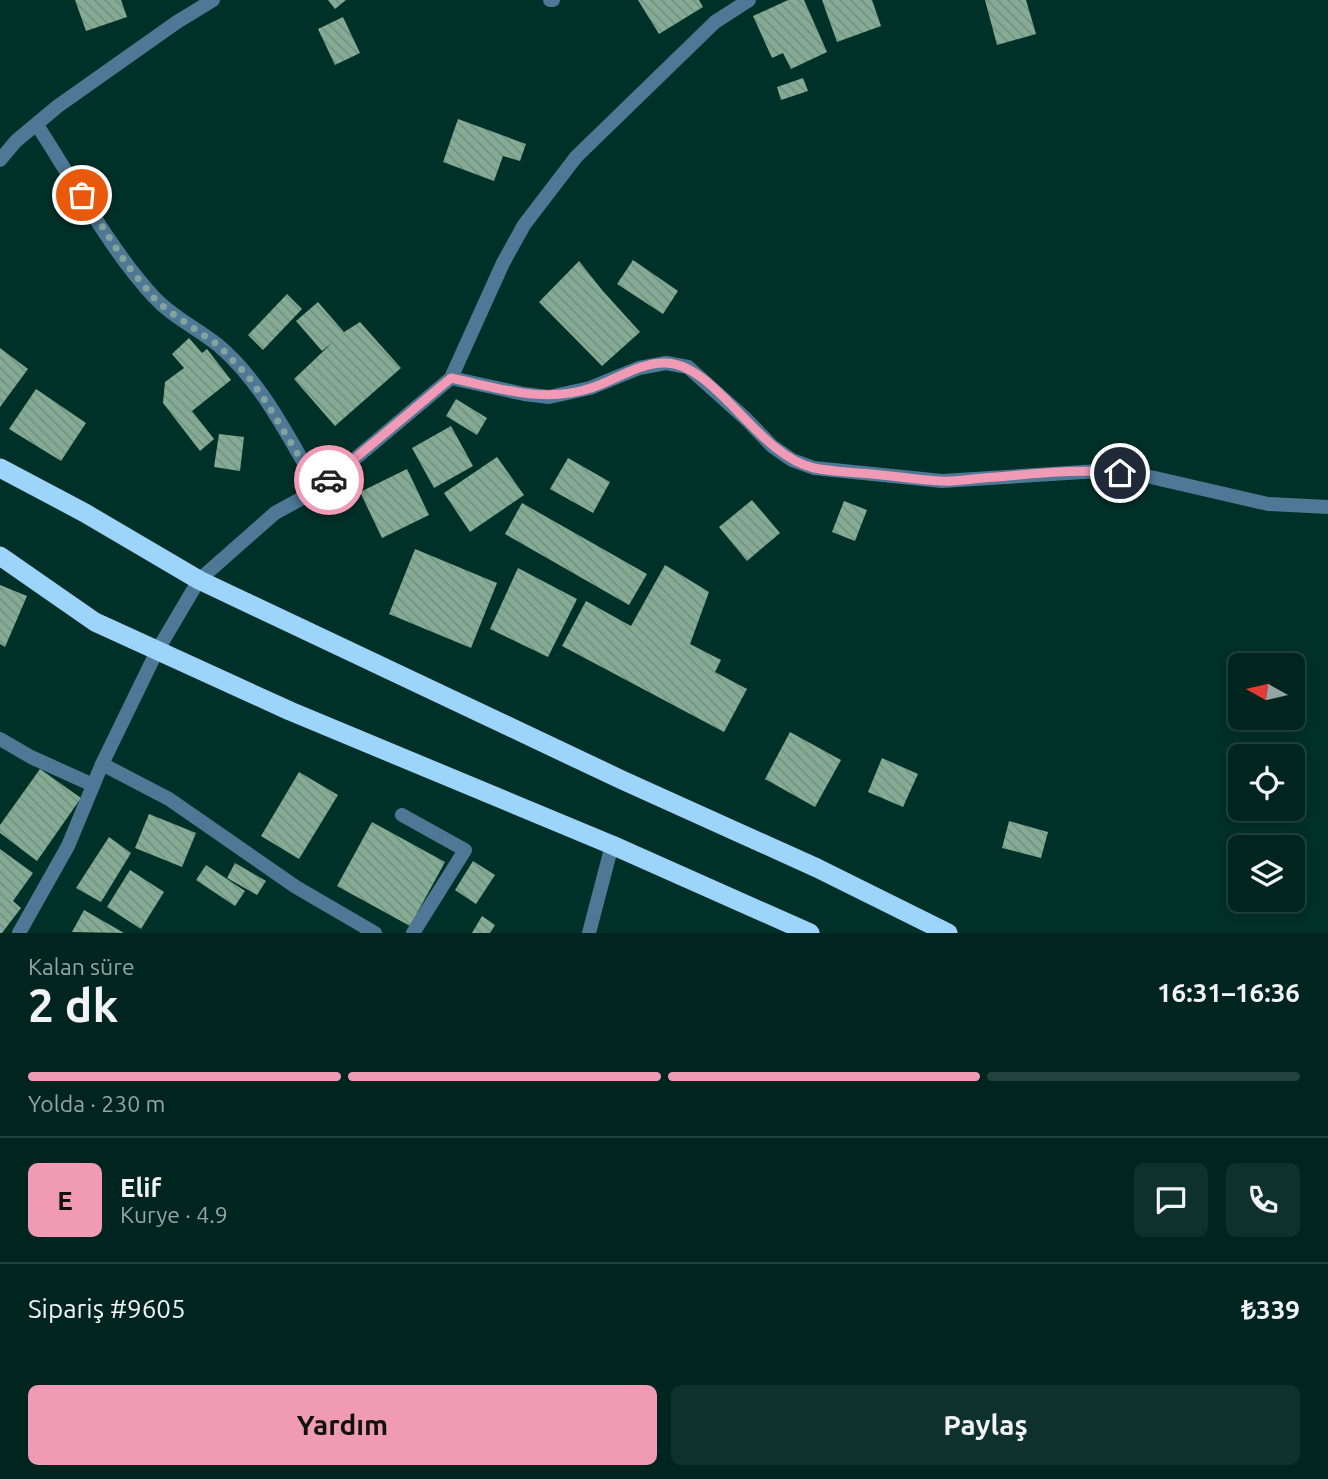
<!DOCTYPE html>
<html lang="tr">
<head>
<meta charset="utf-8">
<style>
	body { margin:0; font-family:Ubuntu,sans-serif; background:#0e312c; color:#f1f3f6; height:100vh; display:flex; flex-direction:column; font-size:26px; white-space:nowrap }
	* { box-sizing:border-box; margin:0 }
	p { font-size:23px; color:#95a5a4 }
	.icon { flex:none; width:38px; height:38px; fill:none; stroke:currentColor; stroke-width:2; stroke-linecap:round; stroke-linejoin:round }
	.map { position:relative; height:933px; overflow:hidden }
	.details { display:flex; flex-direction:column; background:#00251f; flex:1 }
	.details>* { flex:none }
	.needle { width:46px; rotate:278deg }
	.controls { position:absolute; left:1228px; top:653px; display:grid; gap:14px }
	.controls a { display:grid; place-items:center; width:77px; height:77px; border-radius:10px; background:#00251f; box-shadow:0 4px 18px #0003,0 0 0 2px #22423d; font-size:35px }
	.pin { position:absolute; display:grid; place-items:center; width:60px; height:60px; color:#fff; margin:-30px; border:4px solid #fff; border-radius:50%; box-shadow:0 2px 7px #0007 }
	.courier { position:absolute; display:grid; place-items:center; width:70px; height:70px; margin:-35px; border:5px solid #f09ab5; border-radius:50%; background:#fff; color:#222; box-shadow:0 2px 9px #0007 }
	.summary em { font-style:normal; font-weight:600 }
	.summary div { display:flex; flex-direction:column-reverse }
	.summary { display:flex; align-items:center; justify-content:space-between; height:119px; padding:0 28px }
	h1 { font-size:46px; font-weight:600; line-height:52px }
	.bar { display:grid; grid-template-columns:repeat(4,1fr); gap:10px 7px; align-content:center; height:84px; padding:0 28px }
	.bar i { height:9px; border-radius:5px; background:#22423d }
	.bar .selected { background:#f09ab5 }
	.bar p { grid-column:span 4 }
	.line { display:flex; align-items:center; gap:18px; padding:0 28px; border-top:2px solid #22423d }
	.line div { flex:1 }
	.round { display:grid; place-items:center; flex:none; width:74px; height:74px; border-radius:10px; background:#0e312c }
	.primary-button { display:flex; gap:14px; margin-top:auto; padding:14px 28px }
	.primary-button a { flex:1; height:80px; border-radius:10px; background:#f09ab5; color:#111; font-size:28px; font-weight:600; line-height:80px; text-align:center }
	.primary-button a+a { background:#0e312c; color:#f1f3f6 }
	.map>svg:first-child { display:block }
</style>
</head>
<body>
<div class="map">
<svg width="1328" height="933" viewBox="0 0 1328 933">
	<defs>
		<pattern id="building-back-hatch" width="6" height="6" patternUnits="userSpaceOnUse" patternTransform="scale(1.75)"><rect width="6" height="6" fill="#85ab95"/><path d="M-1 5l2 2M0 0l6 6M5-1l2 2" fill="none" stroke="#739180"/></pattern>
	</defs>
	<rect width="100%" height="100%" fill="#003129"/>
	<!-- building -->
	<g fill="url(#building-back-hatch)">
		<polygon points="75,0 121,0 127,17 86,31"/>
		<polygon points="328,0 346,0 335,9"/>
		<polygon points="638,0 699,0 703,7 659,34"/>
		<polygon points="788,0 804,0 827,52 791,69 783,53 772,58 753,16"/>
		<polygon points="822,0 872,0 881,26 837,42"/>
		<polygon points="985,0 1026,0 1036,34 997,45"/>
		<polygon points="343,17 360,53 335,65 318,29"/>
		<polygon points="803,78 808,91 781,100 777,87"/>
		<polygon points="458,119 526,144 520,161 503,156 494,181 443,162"/>
		<polygon points="633,260 678,291 663,314 617,284"/>
		<polygon points="579,261 602,290 640,332 602,366 539,302"/>
		<polygon points="287,294 302,309 263,350 248,335"/>
		<polygon points="318,302 344,332 360,322 401,368 335,426 294,379 333,342 322,351 296,321"/>
		<polygon points="189,338 202,353 207,349 231,380 192,411 214,439 200,451 163,403 165,382 184,368 172,354"/>
		<polygon points="0,348 28,369 0,407"/>
		<polygon points="36,389 86,423 61,461 9,429"/>
		<polygon points="456,399 487,418 477,435 446,416"/>
		<polygon points="451,426 473,466 434,488 412,448"/>
		<polygon points="219,434 244,437 240,471 214,467"/>
		<polygon points="497,457 524,495 470,532 444,493"/>
		<polygon points="568,458 610,482 593,513 550,489"/>
		<polygon points="407,469 429,515 382,538 360,492"/>
		<polygon points="752,500 780,533 747,561 719,527"/>
		<polygon points="844,501 867,510 855,541 832,532"/>
		<polygon points="522,503 647,574 629,605 505,534"/>
		<polygon points="415,549 497,583 471,648 389,614"/>
		<polygon points="665,565 709,592 690,644 721,660 715,672 747,689 724,732 562,646 586,601 631,626"/>
		<polygon points="518,568 577,599 548,657 490,629"/>
		<polygon points="0,585 27,596 5,647 0,644"/>
		<polygon points="790,732 841,760 815,807 765,779"/>
		<polygon points="882,758 918,774 903,807 868,792"/>
		<polygon points="40,769 81,798 37,861 0,833 0,825"/>
		<polygon points="299,772 338,795 299,859 261,836"/>
		<polygon points="149,814 196,833 182,867 135,848"/>
		<polygon points="1009,821 1048,832 1041,858 1002,848"/>
		<polygon points="372,822 445,862 410,926 337,886"/>
		<polygon points="109,837 131,853 101,902 76,888"/>
		<polygon points="0,849 33,873 13,901 21,908 2,933 0,933"/>
		<polygon points="473,861 495,875 476,904 455,890"/>
		<polygon points="235,863 266,881 257,895 227,878"/>
		<polygon points="206,865 245,891 235,906 196,880"/>
		<polygon points="130,870 164,892 141,929 107,907"/>
		<polygon points="84,910 124,933 72,932"/>
		<polygon points="482,916 495,925 490,933 472,933"/>
	</g>
	<g fill="none" stroke-linecap="round" stroke-linejoin="round">
		<!-- service -->
		<g stroke="#4e7895" stroke-width="14">
			<polyline points="550,0 553,0"/>
			<polyline points="0,739 31,757 93,785"/>
			<polyline points="102,764 169,799 296,887 375,933"/>
			<polyline points="402,815 465,850 413,933"/>
		</g>
		<!-- minor -->
		<g stroke="#4e7895" stroke-width="14">
			<path d="M37,125C73,180 110,250 154,297C172,317 197,328 218,345C263,383 289,439 319,489"/>
			<polyline points="0,160 16,141 58,106 177,22 213,0"/>
		</g>
		<!-- tertiary -->
		<g stroke="#4e7895" stroke-width="14">
			<polyline points="451,378 524,394 549,397 590,388 639,368 666,363 688,367 746,419 772,446 792,460 814,468 942,481 1099,471 1142,475 1268,504 1328,507"/>
			<polyline points="19,933 68,846 102,764 157,651 199,580 275,513 319,489 451,378 503,263 524,225 576,157 715,22 749,0"/>
			<polyline points="589,933 612,845"/>
		</g>
		<!-- trunk -->
		<g stroke="#9dd4fa" stroke-width="19">
			<polyline points="0,468 85,513 199,580 622,780 817,868 948,933"/>
			<polyline points="0,556 95,622 290,711 612,845 810,933"/>
		</g>
	</g>
	<g fill="none" stroke-linecap="round" stroke-linejoin="round">
		<!-- done -->
		<polyline stroke="#83a39d" stroke-width="7" stroke-dasharray="0 12.6" points="82,195 127,265 154,298 166,309 218,345 248,376 268,405 319,489 329,480"/>
		<!-- route -->
		<path stroke="#f09ab5" stroke-width="9" d="M329,480L451,378C499,388 543,404 591,388C616,380 640,362 666,363C716,364 757,455 814,468C833,472 853,472 872,474C895,476 918,480 941,481C954,482 969,479 983,478C1028,475 1075,468 1120,473"/>
	</g>
</svg>
<div class="controls">
<a><svg class="needle" viewBox="-14 -14 28 28"><path d="M0-13l5 13h-10z" fill="#e53935"/><path d="M0 13l5-13h-10z" fill="#95a5a4"/></svg></a>
<a><svg class="icon" aria-label="locate" viewBox="0 0 24 24"><circle cx="12" cy="12" r="6"/><path d="M12 2v4M12 18v4M2 12h4M18 12h4"/></svg></a>
<a><svg class="icon" aria-label="layers" viewBox="0 0 24 24"><path d="M12 4l9 5-9 5-9-5zM3 14l9 5 9-5"/></svg></a>
</div>
<div class="pin" style="left:82px;top:195px;background:#ea580c"><svg class="icon" aria-label="bag" viewBox="0 0 24 24"><path d="M5 8h14l-1 12H6zM9 8a3 3 0 0 1 6 0"/></svg></div>
<div class="pin" style="left:1120px;top:473px;background:#1f2937"><svg class="icon" aria-label="home" viewBox="0 0 24 24"><path d="M3 11l9-7 9 7M6 9v11h12V9"/></svg></div>
<div class="courier" style="left:329px;top:480px"><svg class="icon" aria-label="car" viewBox="0 0 24 24"><path d="M5 17H2v-5l4-1 3-4h7l3 4 3 1v5h-3M9 17h6M6 11h13"/><circle cx="7" cy="17" r="2"/><circle cx="17" cy="17" r="2"/></svg></div>
</div>
<section class="details">
<div class="summary"><div><h1>2 dk</h1><p>Kalan süre</p></div><em>16:31–16:36</em></div>
<div class="bar"><i class="selected"></i><i class="selected"></i><i class="selected"></i><i></i><p>Yolda · 230 m</p></div>
<div class="line" style="height:126px"><b class="round" style="background:#f09ab5;color:#111">E</b><div><b>Elif</b><p>Kurye · 4.9</p></div><a class="round"><svg class="icon" aria-label="chat" viewBox="0 0 24 24"><path d="M4 5h16v11H9l-5 4z"/></svg></a><a class="round"><svg class="icon" aria-label="phone" viewBox="0 0 24 24"><path d="M5 4h4l2 5-3 2q2 4 5 5l2-3 5 2v4C11 20 4 13 5 4z"/></svg></a></div>
<div class="line" style="height:91px"><div>Sipariş #9605</div><b>₺339</b></div>
<div class="primary-button"><a>Yardım</a><a>Paylaş</a></div>
</section>
</body>
</html>
